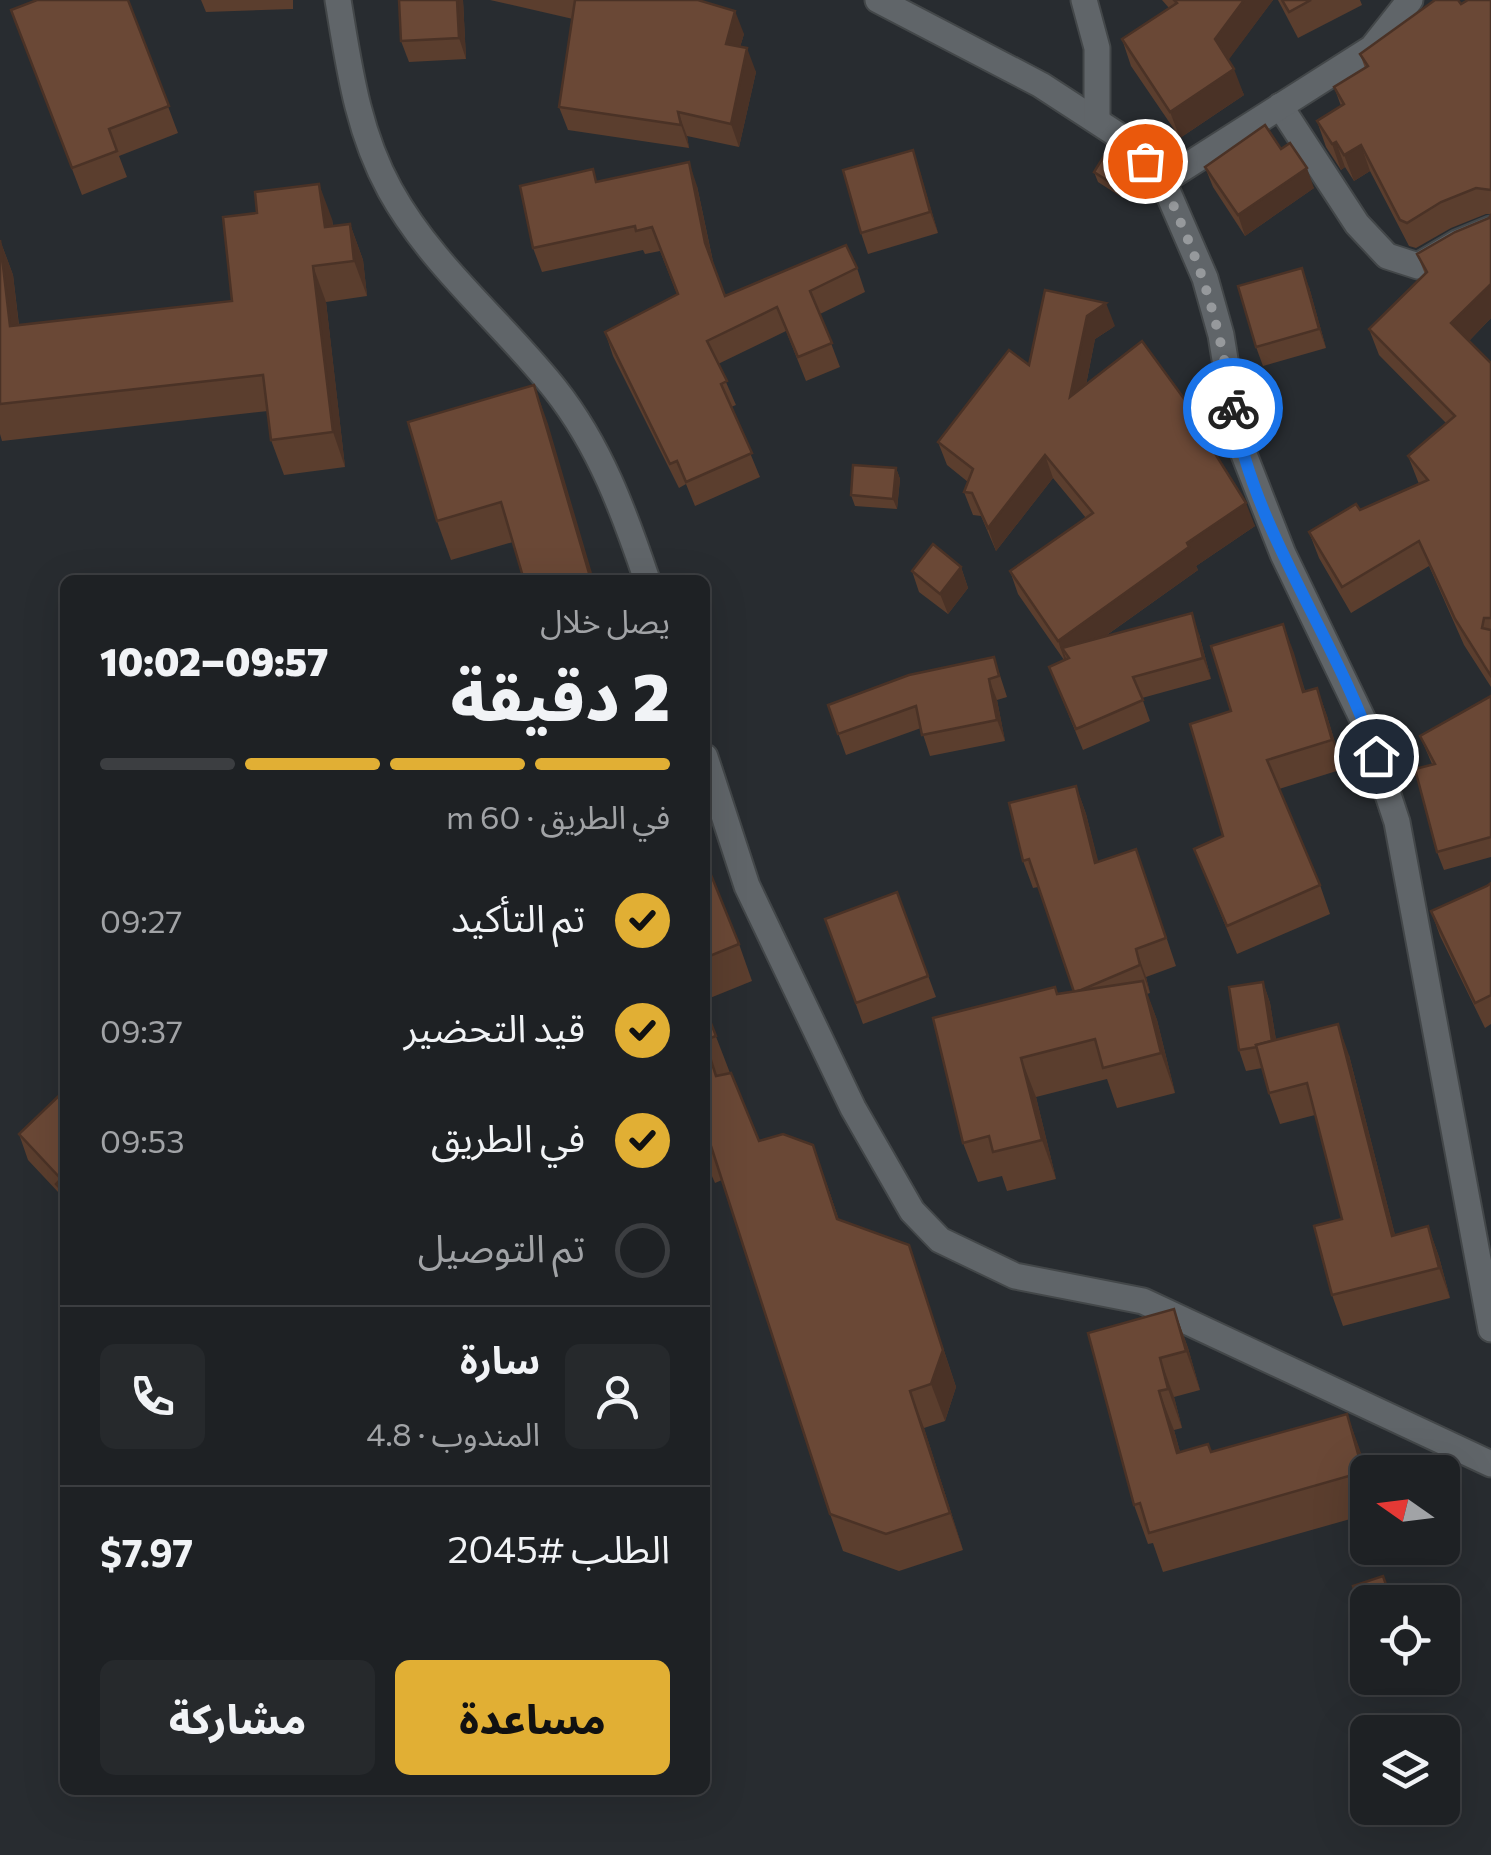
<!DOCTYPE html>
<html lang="ar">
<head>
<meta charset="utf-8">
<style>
	body { margin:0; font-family:Commissioner,"Noto Sans Arabic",sans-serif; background:#26292c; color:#f1f3f6; direction:rtl; height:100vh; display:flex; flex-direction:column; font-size:38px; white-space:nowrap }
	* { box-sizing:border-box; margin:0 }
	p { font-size:32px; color:#a1a3a6 }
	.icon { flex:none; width:55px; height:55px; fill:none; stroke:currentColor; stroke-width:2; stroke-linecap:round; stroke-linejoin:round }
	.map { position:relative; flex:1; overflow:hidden; direction:ltr }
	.side { position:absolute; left:60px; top:575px; width:650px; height:1220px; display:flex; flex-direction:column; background:#1e2124; border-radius:15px; box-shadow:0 10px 40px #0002,0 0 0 2px #3c3e41; direction:rtl }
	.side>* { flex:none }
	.needle { width:65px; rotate:284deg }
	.controls { position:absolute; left:1350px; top:1455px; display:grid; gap:20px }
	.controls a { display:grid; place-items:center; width:110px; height:110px; border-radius:15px; background:#1e2124; box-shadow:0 10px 40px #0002,0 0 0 2px #3c3e41; font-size:50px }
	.pin { position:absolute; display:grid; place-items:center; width:85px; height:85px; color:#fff; margin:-42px; border:5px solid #fff; border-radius:50%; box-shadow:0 2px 10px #0007 }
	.courier { position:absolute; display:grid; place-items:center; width:100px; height:100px; margin:-50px; border:8px solid #1a73e8; border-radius:50%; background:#fff; color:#222; box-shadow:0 2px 12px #0007 }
	.overview em { font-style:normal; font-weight:800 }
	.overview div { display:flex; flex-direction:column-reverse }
	.overview { display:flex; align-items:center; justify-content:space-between; height:170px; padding:0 40px }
	h1 { font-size:65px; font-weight:800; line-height:75px }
	.bar { display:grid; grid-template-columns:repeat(4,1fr); gap:15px 10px; align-content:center; height:120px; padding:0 40px }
	.bar i { height:12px; border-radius:8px; background:#3c3e41 }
	.bar .active { background:#e1af34 }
	.bar p { grid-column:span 4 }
	.line { display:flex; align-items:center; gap:25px; padding:0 40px; border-top:2px solid #3c3e41 }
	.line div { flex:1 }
	.round { display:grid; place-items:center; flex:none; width:105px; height:105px; border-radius:15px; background:#26292c }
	ol { padding:0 40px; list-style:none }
	li { display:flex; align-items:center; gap:30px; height:110px }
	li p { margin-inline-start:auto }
	li .icon { padding:10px; border-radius:50%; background:#e1af34; color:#111; stroke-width:4 }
	li:last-child { color:#a1a3a6 }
	li i { width:55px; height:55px; border:5px solid #3c3e41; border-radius:50% }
	.button { display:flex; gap:20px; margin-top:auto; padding:20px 40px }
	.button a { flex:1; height:115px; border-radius:15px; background:#e1af34; color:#111; font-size:40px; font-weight:800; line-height:115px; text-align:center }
	.button a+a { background:#26292c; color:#f1f3f6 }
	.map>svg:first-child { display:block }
</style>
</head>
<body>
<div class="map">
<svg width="1491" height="1855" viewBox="0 0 1491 1855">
	<rect width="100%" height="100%" fill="#282c30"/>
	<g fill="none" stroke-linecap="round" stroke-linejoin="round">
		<!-- street casing -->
		<g stroke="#434749" stroke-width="29">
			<g id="street">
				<path d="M338,0C349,66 357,130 390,190C432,266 501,321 555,389C600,446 624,512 647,580"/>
				<polyline points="878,0 1041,85 1127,141 1163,181 1205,278 1221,335 1238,439 1283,554 1364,722 1397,822 1491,1329"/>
				<polyline points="1084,0 1097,48 1097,121"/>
				<polyline points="1280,106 1357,224 1387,256 1418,266 1457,243 1491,229"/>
				<polyline points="1163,181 1372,48 1410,0"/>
				<polyline points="705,757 747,886 853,1108 912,1211 940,1240 1015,1276 1143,1301 1491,1464"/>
			</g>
		</g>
		<!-- street -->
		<use href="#street" stroke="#606569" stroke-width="25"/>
	</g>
	<!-- wall -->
	<g fill="#5b3e2e">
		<polygon points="128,0 178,133 119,156 127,177 82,195 11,10"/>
		<polygon points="201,0 293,0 293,9 206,12"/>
		<polygon points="399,0 463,0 466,59 409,62 401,41"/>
		<polygon points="490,0 701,0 744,34 740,47 756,72 739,147 687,136 689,148 568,130 559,107 573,19"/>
		<polygon points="1162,0 1273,0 1228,60 1244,95 1180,138 1131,66 1122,39 1169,8"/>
		<polygon points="1278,0 1360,0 1362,5 1298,38"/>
		<polygon points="1491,0 1491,214 1486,214 1451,228 1416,248 1409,246 1370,171 1354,181 1345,167 1341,170 1326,147 1317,121 1341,106 1334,87 1365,68 1360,54 1461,4"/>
		<polygon points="1281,149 1314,188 1245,236 1213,187 1205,167"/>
		<polygon points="913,150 938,233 868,254 861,233"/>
		<polygon points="1133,166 1137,176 1123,198 1098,182 1094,172"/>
		<polygon points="598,182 697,186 714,266 725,296 857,268 865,292 820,314 840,367 806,381 786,331 718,364 736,405 731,407 760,477 695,506 686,484 679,488 613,356 605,332 677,294 660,251 645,254 643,250 542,272 533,248"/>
		<polygon points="1489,218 1491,318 1469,341 1491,363 1491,687 1464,645 1429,566 1351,613 1319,558 1309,532 1419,484 1408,456 1446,423 1379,355 1369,329 1425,274 1417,254"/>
		<polygon points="332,219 333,226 350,224 363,260 367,296 326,302 345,467 284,475 271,440 268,411 2,441 0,434 0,240 13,275 19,325 232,301"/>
		<polygon points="1309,287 1326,348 1263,366 1256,347"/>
		<polygon points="1115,326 1095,339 1086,385 1217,456 1255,526 1196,566 1198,570 1104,637 1199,634 1211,679 1142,698 1150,721 1083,750 1049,667 1064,660 1018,594 1010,571 1086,518 1053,478 996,551 981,516 973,515 964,492 968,482 947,465 938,442 1029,365"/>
		<polygon points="548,424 513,542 451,560 437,521"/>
		<polygon points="896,468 900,479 897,509 855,506 851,495"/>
		<polygon points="961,567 968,588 948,614 919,592 912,571"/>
		<polygon points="1283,624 1305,691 1317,688 1327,716 1343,769 1279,789 1320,885 1330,914 1237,954 1194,849 1223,836 1231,711"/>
		<polygon points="994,657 1007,697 997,700 1005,741 930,756 921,728 846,755 828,705"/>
		<polygon points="1491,696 1491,857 1444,870 1437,852 1432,764 1420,736"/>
		<polygon points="1076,786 1086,814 1098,862 1146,877 1176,966 1146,977 1150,993 1147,994 1157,1020 1175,1093 1117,1108 1107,1079 1036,1097 1056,1179 1007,1191 1002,1176 978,1182 963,1143 1057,994 1074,992 1038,887 1033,888 1023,861"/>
		<polygon points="705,877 739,944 752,981 705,1000"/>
		<polygon points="1491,883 1491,1024 1485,1028 1440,936 1431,911 1487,886"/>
		<polygon points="897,892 936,997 863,1024 825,919"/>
		<polygon points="1263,982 1270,1003 1276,1040 1349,1055 1395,1235 1428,1226 1439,1257 1450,1298 1343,1326 1332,1295 1342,1219 1315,1115 1280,1124 1269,1093 1262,1068 1246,1071 1239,1050"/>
		<polygon points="705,1008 730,1073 759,1141 826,1182 839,1220 909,1245 956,1387 945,1421 924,1428 963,1550 899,1571 843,1551 830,1514 722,1180 715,1183 705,1160"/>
		<polygon points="65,1090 65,1209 59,1193 28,1160 19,1134"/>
		<polygon points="1174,1309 1188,1348 1200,1390 1174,1397 1182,1428 1174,1430 1180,1452 1211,1452 1347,1414 1368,1475 1368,1514 1163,1572 1153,1543 1148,1544 1134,1505 1088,1333"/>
	</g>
	<!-- shaded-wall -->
	<g fill="#4a3226">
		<polygon points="457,0 463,0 466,59 459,38"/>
		<polygon points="1244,0 1273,0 1224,66 1215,39"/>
		<polygon points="735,11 744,34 734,67 726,44"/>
		<polygon points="747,48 756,72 739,147 731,124"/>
		<polygon points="1234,69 1244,95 1180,138 1170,112"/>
		<polygon points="678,112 687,136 689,148 681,125"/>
		<polygon points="1336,142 1345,167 1341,170 1332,144"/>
		<polygon points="1361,145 1370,171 1354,181 1344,155"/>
		<polygon points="913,150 920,171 938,233 930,212"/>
		<polygon points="689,162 697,186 714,267 705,243"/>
		<polygon points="1133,166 1137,176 1123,198 1119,188"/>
		<polygon points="1307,168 1314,188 1245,236 1238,215"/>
		<polygon points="319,184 332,219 337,263 325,227"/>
		<polygon points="350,224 363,260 367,296 354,261"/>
		<polygon points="0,240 13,275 23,362 10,326"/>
		<polygon points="313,266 326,302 345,467 333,432"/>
		<polygon points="1302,268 1309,287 1326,348 1319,329"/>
		<polygon points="1491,284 1491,318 1461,349 1451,323"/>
		<polygon points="1106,303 1115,326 1095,339 1079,420 1070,397 1087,316"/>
		<polygon points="534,385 548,424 594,580 591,580"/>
		<polygon points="1209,433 1217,456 1204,436"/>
		<polygon points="1045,455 1053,478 996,551 988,528"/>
		<polygon points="896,468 900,479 897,509 893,499"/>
		<polygon points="1246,503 1255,526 1196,566 1198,570 1070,661 1062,648 1068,663 1066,664 1058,641 1187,543"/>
		<polygon points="961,567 968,588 948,614 940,594"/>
		<polygon points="1192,613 1199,634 1211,679 1203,658"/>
		<polygon points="1283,624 1294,653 1314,721 1303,692"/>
		<polygon points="989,679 997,700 1005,741 997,720"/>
		<polygon points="1317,688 1327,716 1343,769 1332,740"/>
		<polygon points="1076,786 1086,814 1106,891 1095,863"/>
		<polygon points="1136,949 1146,977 1150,993 1140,965"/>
		<polygon points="1143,981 1157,1020 1175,1093 1161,1053"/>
		<polygon points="1263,982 1270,1003 1280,1065 1272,1044"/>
		<polygon points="1338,1024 1349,1055 1403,1266 1392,1236"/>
		<polygon points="1021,1058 1036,1097 1056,1179 1042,1140"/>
		<polygon points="813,1145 826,1182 851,1256 837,1219"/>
		<polygon points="1428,1226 1439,1257 1450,1298 1439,1268"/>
		<polygon points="909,1245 956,1387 945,1421 931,1384"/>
		<polygon points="1174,1309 1188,1348 1200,1390 1186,1351"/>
		<polygon points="1160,1358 1174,1397 1182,1428 1168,1389"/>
		<polygon points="910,1391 924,1428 963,1550 950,1513"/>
		<polygon points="1159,1391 1174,1430 1191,1492 1177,1453"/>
		<polygon points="1347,1414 1361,1453 1368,1475 1368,1483"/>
	</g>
	<!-- building -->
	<g fill="#6a4836" stroke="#4a3226" stroke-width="2.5">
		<polygon points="37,0 128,0 169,106 109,129 117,151 72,168 11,10"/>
		<polygon points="399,0 457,0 459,38 401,41"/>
		<polygon points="575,0 698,0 735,11 726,44 747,48 731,124 678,112 681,125 559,107"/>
		<polygon points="1174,0 1244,0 1215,39 1234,69 1170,112 1122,39 1177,3"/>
		<polygon points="1282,0 1311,0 1289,12"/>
		<polygon points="1435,0 1458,0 1461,4 1468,0 1491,0 1491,190 1476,188 1441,202 1407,223 1400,220 1361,145 1344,155 1336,142 1332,144 1317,121 1344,104 1334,87 1368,66 1360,54"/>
		<polygon points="1265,125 1281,149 1290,143 1307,168 1238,215 1205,167"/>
		<polygon points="1112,143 1133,166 1119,188 1094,172"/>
		<polygon points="913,150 930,212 861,233 843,170"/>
		<polygon points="689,162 705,243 725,296 846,245 857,268 810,291 832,343 798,357 777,307 707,341 727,381 721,384 752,453 686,482 677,461 670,464 605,332 678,294 652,227 636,231 635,226 533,248 520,186 593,169 596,182"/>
		<polygon points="319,184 325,227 350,224 354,261 313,266 333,432 271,440 263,375 0,404 0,240 10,326 232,301 223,217 257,213 255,192"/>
		<polygon points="1491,215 1491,284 1451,323 1491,363 1491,618 1484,618 1482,628 1491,630 1491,676 1455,619 1419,541 1342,587 1309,532 1356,504 1360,510 1428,480 1408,456 1455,416 1369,329 1427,272 1417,254 1455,232 1489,218"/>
		<polygon points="1302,268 1319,329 1256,347 1238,286"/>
		<polygon points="1045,290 1106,303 1087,316 1070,397 1142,341 1209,433 1204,436 1246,503 1187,543 1189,547 1058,641 1010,571 1093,513 1045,455 988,528 972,493 964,492 973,469 938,442 1009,350 1029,365"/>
		<polygon points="534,385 591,580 524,580 501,502 437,521 408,422"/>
		<polygon points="853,465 896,468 893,499 851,495"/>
		<polygon points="933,544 961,567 940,594 912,571"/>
		<polygon points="1192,613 1203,658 1133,677 1143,700 1076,729 1049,667 1069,658 1062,648"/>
		<polygon points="1283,624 1303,692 1317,688 1332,740 1267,760 1320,885 1227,926 1194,849 1223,836 1190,724 1231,711 1211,646"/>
		<polygon points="994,657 999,676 989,679 997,720 922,735 916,706 838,734 828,705 909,675"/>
		<polygon points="1491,696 1491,837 1437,852 1415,769 1435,764 1420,736"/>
		<polygon points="1076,786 1095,863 1136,849 1166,938 1136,949 1140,965 1081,990 1074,992 1029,859 1023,861 1009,803"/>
		<polygon points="711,875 739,944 705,958 705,877"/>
		<polygon points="1491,883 1491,995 1475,1003 1431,911 1487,886"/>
		<polygon points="897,892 928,976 856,1003 825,919"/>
		<polygon points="1143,981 1161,1053 1103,1068 1095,1039 1021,1058 1042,1140 993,1152 989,1136 963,1143 933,1018 1055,987 1057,994"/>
		<polygon points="1263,982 1272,1041 1256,1045 1257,1047 1239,1050 1229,987"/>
		<polygon points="705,1008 716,1036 705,1040"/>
		<polygon points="1338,1024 1392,1236 1428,1226 1439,1268 1332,1295 1314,1226 1342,1219 1307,1083 1269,1093 1256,1045"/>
		<polygon points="705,1042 716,1076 731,1073 759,1141 783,1134 813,1145 837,1219 909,1245 943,1350 931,1384 910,1391 950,1513 886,1534 830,1514 710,1143 705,1145"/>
		<polygon points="65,1090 65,1194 56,1184 61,1179 19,1134"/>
		<polygon points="1174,1309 1186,1351 1160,1358 1168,1389 1159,1391 1177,1453 1208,1444 1211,1452 1347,1414 1363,1472 1149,1533 1140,1503 1134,1505 1088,1333"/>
		<polygon points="1383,1576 1392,1602 1368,1602 1368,1614 1363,1615 1353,1586"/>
	</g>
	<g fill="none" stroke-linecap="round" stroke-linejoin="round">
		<!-- done -->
		<path stroke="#96999c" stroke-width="10" stroke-dasharray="0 18" d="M1145,161C1164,181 1172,202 1183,228C1209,287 1223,345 1233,408"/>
		<!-- route -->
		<path stroke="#1a73e8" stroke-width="12" d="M1233,408C1254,532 1336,637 1376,756"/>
	</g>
</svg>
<div class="controls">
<a><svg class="needle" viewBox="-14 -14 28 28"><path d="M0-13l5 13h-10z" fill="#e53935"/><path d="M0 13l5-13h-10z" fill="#a1a3a6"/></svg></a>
<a><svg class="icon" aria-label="locate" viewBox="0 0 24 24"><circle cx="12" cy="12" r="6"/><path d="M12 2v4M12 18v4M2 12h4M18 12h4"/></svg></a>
<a><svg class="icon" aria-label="layers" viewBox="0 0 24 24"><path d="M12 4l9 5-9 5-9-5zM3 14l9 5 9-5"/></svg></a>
</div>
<div class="pin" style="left:1145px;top:161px;background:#ea580c"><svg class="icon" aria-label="bag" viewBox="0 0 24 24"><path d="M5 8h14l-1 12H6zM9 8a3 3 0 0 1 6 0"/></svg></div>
<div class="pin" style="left:1376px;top:756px;background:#1f2937"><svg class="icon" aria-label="home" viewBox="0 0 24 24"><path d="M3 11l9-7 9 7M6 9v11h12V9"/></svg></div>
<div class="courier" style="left:1233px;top:408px"><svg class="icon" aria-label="bike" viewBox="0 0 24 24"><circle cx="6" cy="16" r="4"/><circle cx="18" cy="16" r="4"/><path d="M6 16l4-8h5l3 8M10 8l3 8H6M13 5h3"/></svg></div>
<section class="side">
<div class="overview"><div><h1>2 دقيقة</h1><p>يصل خلال</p></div><em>09:57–10:02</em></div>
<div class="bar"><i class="active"></i><i class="active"></i><i class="active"></i><i></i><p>في الطريق · 60 m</p></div>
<ol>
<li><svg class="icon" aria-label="check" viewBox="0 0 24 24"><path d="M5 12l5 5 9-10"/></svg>تم التأكيد<p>09:27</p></li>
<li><svg class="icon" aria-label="check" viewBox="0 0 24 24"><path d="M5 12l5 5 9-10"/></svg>قيد التحضير<p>09:37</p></li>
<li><svg class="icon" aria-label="check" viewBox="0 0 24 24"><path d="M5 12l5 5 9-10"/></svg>في الطريق<p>09:53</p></li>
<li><i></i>تم التوصيل</li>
</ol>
<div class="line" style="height:180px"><a class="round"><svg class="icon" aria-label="person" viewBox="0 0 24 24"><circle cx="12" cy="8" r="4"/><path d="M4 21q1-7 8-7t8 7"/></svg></a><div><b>سارة</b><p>المندوب · 4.8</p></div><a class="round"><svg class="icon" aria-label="phone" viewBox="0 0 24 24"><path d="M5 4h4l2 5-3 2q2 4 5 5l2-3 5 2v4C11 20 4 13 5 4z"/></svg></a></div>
<div class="line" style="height:130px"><div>الطلب #2045</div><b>$7.97</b></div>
<div class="button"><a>مساعدة</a><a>مشاركة</a></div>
</section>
</div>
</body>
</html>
